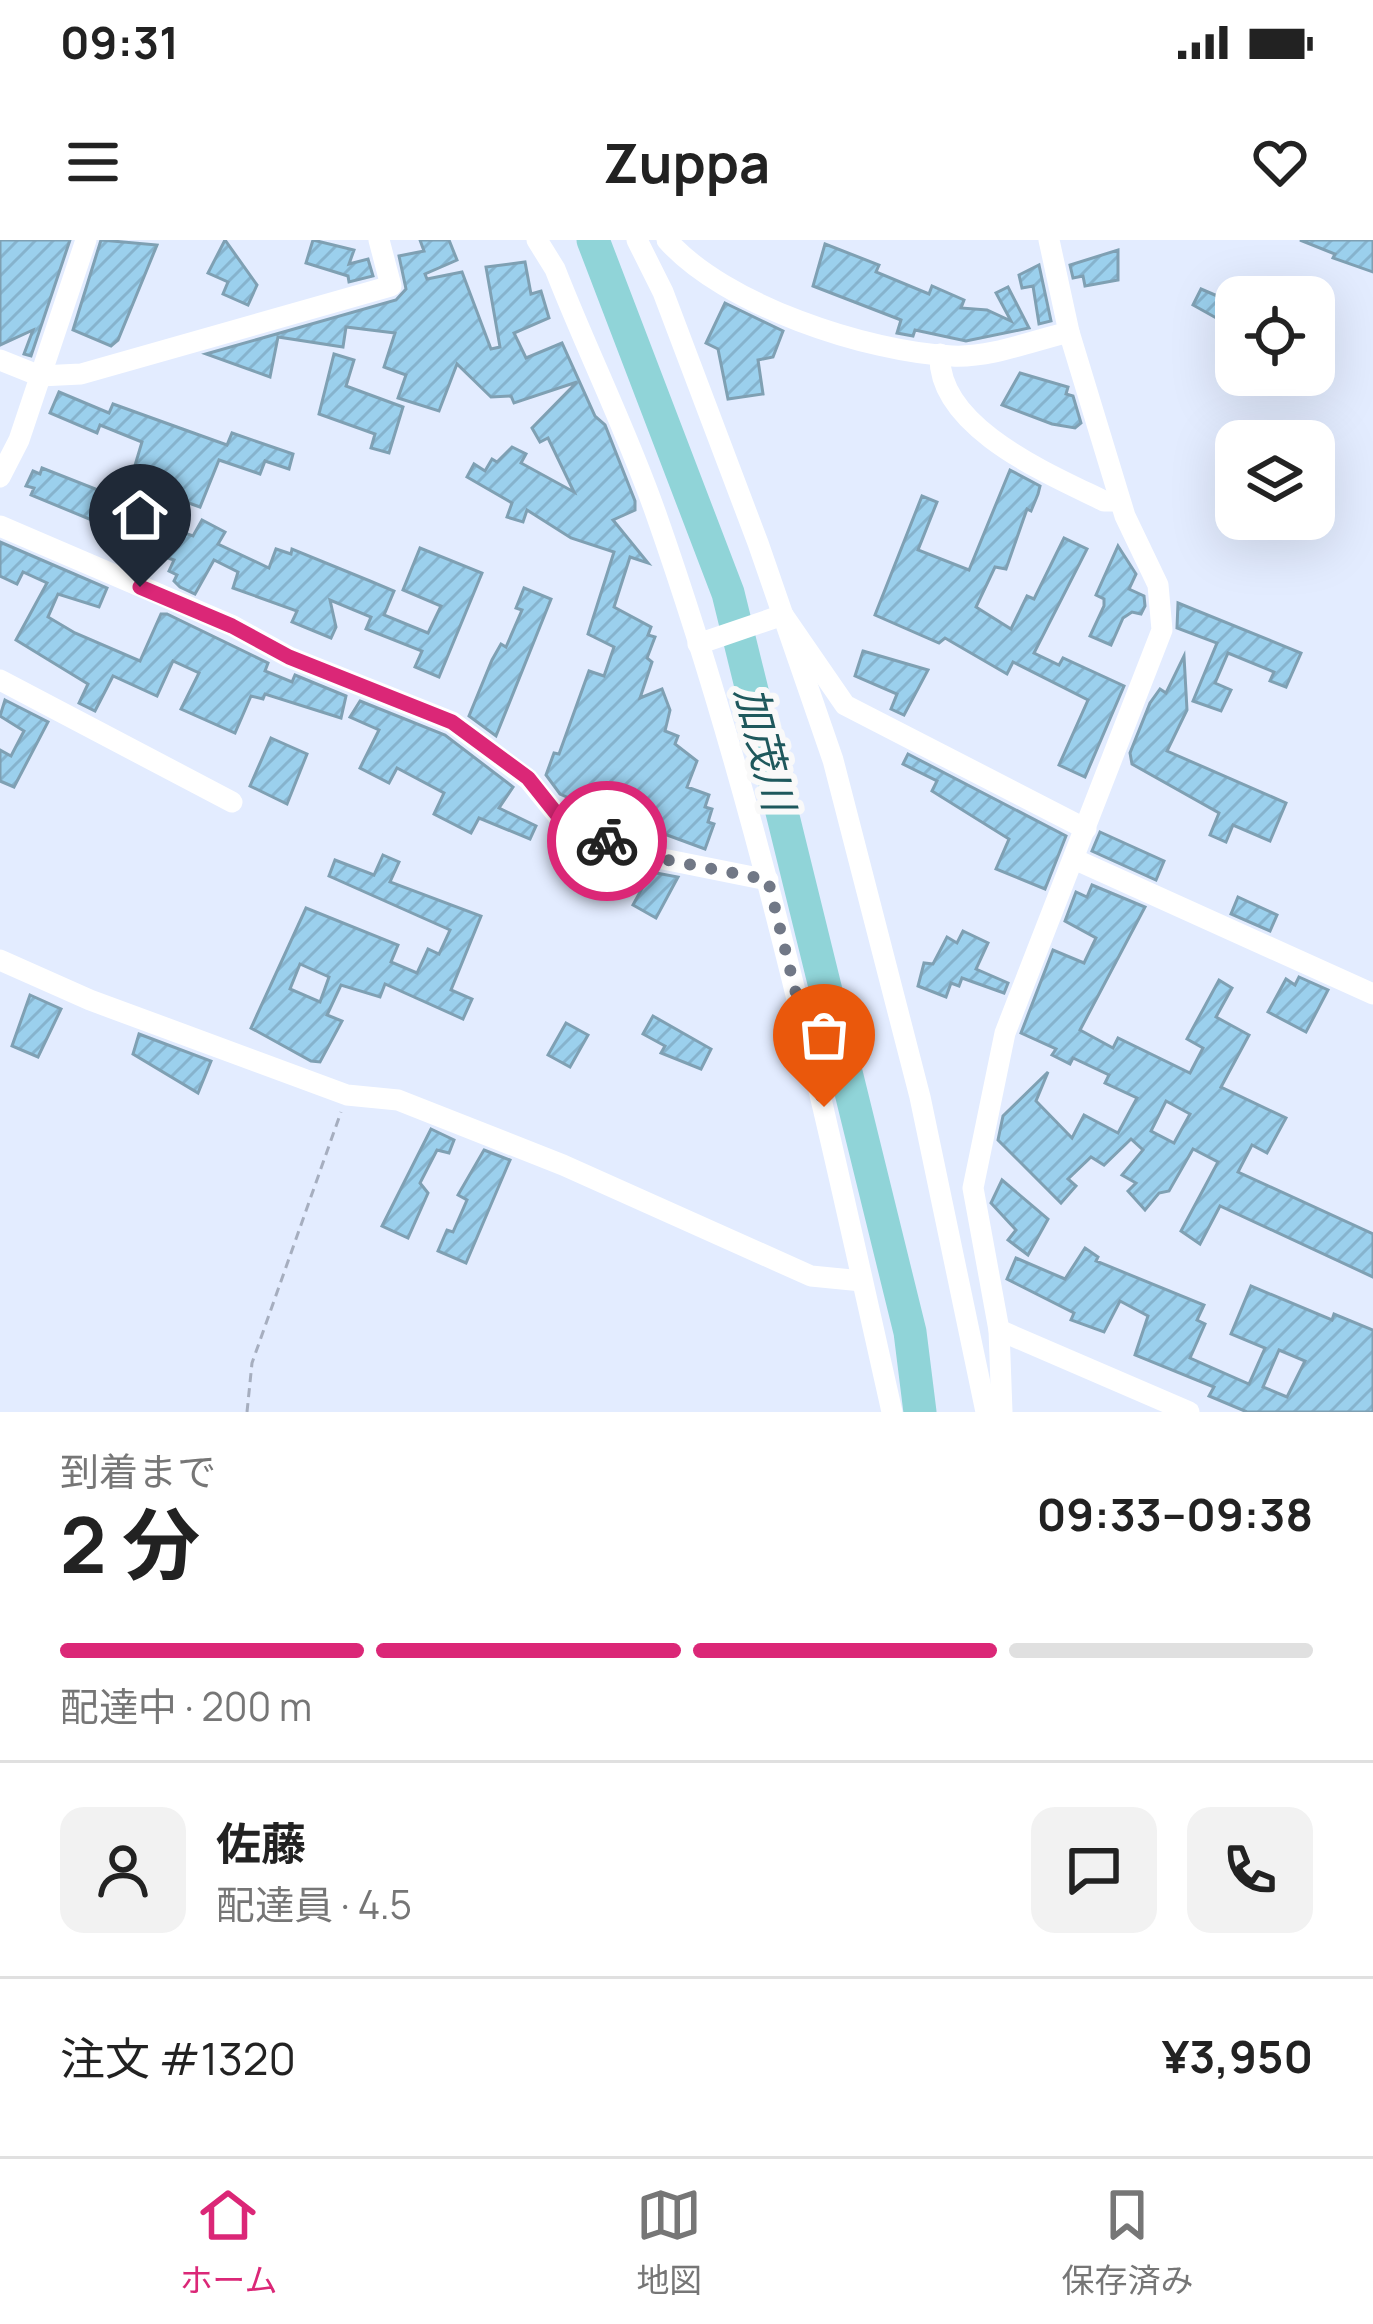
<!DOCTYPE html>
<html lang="ja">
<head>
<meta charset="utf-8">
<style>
	body { margin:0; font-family:Manrope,"Noto Sans JP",sans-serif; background:#f2f2f2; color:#222; height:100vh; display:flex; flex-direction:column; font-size:45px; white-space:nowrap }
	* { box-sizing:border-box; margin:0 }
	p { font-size:39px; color:#767676 }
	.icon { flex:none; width:66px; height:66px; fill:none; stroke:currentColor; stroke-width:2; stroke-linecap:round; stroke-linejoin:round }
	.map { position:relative; height:1172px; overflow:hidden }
	.sheet { display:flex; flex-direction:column; background:#fff; flex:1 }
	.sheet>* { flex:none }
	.tools { position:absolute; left:1215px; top:36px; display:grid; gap:24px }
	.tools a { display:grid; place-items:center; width:120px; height:120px; border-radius:24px; background:#fff; box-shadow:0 12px 48px #0002; font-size:60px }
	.pin { position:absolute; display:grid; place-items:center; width:102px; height:102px; color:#fff; margin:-123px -51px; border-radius:50% 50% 50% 0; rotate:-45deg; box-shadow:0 0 12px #0007 }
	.pin .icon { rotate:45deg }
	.courier { position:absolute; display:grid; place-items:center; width:120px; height:120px; margin:-60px; border:9px solid #db2777; border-radius:50%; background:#fff; color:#222; box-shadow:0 3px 15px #0007 }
	.summary em { font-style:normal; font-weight:700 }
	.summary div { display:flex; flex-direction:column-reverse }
	.summary { display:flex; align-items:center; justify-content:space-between; height:204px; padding:0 60px }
	h1 { font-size:78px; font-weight:700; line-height:90px }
	.bar { display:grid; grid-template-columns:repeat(4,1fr); gap:18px 12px; align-content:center; height:144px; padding:0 60px }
	.bar i { height:15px; border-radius:9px; background:#e0e0e0 }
	.bar .on { background:#db2777 }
	.bar p { grid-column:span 4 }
	.line { display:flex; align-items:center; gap:30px; padding:0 60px; border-top:3px solid #e0e0e0 }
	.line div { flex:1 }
	.round { display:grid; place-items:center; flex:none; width:126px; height:126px; border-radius:24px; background:#f2f2f2 }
	.status { display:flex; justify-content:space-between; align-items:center; height:84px; padding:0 60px; background:#fff; direction:ltr }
	.status svg { height:33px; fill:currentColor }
	header { display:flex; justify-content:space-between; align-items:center; height:156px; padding:0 60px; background:#fff; font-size:54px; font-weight:700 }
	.menu { display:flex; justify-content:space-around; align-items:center; height:168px; border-top:3px solid #e0e0e0; background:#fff; font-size:33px; color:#767676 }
	.menu a { display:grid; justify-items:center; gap:6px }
	.menu .on { color:#db2777 }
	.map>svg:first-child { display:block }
</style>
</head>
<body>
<div class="status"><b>09:31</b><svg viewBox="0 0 49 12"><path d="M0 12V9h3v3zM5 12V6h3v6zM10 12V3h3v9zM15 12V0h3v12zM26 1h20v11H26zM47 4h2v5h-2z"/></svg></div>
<header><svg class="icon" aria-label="menu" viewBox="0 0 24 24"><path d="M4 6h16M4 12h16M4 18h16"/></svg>Zuppa<svg class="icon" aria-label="heart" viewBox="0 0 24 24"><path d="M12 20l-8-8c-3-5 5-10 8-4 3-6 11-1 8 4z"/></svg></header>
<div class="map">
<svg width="1373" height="1172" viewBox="0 0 1373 1172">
	<defs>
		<pattern id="building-hatch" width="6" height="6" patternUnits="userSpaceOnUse" patternTransform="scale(3)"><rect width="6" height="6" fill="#9bd0ed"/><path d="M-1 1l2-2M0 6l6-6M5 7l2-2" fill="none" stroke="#86b3cd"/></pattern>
	</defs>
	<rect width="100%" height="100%" fill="#e3ecff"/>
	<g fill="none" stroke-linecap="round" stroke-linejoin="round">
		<!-- river -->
		<polyline stroke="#90d4d8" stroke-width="33" points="593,0 728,353 910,1092 920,1172"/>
	</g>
	<!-- building -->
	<g fill="url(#building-hatch)" stroke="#7fa0b3" stroke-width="3" fill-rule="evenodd">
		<polygon points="0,0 70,0 31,116 24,114 33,90 0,105"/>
		<polygon points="101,0 157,5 118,100 111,106 73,90"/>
		<polygon points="225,0 257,45 248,65 223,54 228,42 208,33"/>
		<polygon points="313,0 354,10 349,24 368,19 373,36 349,42 348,36 306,23"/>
		<polygon points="420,0 449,0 457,20 425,34 427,39 462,32 491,109 500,107 486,27 525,22 531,54 541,51 549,78 514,93 526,118 562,103 595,176 605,185 635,261 635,270 613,280 648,323 630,317 614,367 651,387 648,395 655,397 647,418 652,422 640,458 662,449 670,470 665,491 678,496 675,504 697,521 687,547 709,555 705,567 712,569 708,582 714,584 705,609 659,592 655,601 621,590 627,572 597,560 588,578 573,571 576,561 560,554 546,535 554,513 559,514 589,431 604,436 614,407 588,394 614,312 571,298 527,270 523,282 507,277 512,263 467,237 474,224 485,231 492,219 497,222 512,207 526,214 521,223 574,252 548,198 540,202 532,188 577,142 514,163 511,156 491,157 457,124 439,171 398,158 406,135 384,127 395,93 346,87 343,107 278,97 270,137 206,114 396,60 406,49 399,16 424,11"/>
		<polygon points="1300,0 1373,0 1373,32 1333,18 1335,14"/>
		<polygon points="825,4 879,25 876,32 929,54 932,46 964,60 961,68 987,70 1011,81 996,53 1008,47 1029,88 966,101 915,90 913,96 897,93 901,80 813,46"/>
		<polygon points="1118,10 1118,40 1085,46 1083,36 1073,38 1070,25"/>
		<polygon points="1039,25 1051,81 1039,84 1033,46 1022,48 1019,35"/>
		<polygon points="1201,49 1236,64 1236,89 1193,65"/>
		<polygon points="725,63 783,91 773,117 758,120 763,154 728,159 718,109 706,103"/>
		<polygon points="334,114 354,120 346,146 403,167 389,213 371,208 375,194 319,174"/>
		<polygon points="1020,133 1068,147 1066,154 1073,156 1081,183 1075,188 1052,184 1002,165"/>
		<polygon points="59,152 109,173 113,164 227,205 232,193 293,214 289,229 265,221 260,234 219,220 200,267 130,242 142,202 100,185 97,193 50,173"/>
		<polygon points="42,228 116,257 112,267 193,296 202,280 225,292 218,304 269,328 276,309 291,314 292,309 370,341 394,351 384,375 428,393 441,366 403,350 420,308 482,333 439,437 415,427 422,411 366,389 371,377 330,360 336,387 331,398 292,382 297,371 233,348 238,332 214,320 195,354 180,347 174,341 177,335 169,331 174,320 120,302 121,292 31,255 34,248 26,246 33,231 40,234"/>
		<polygon points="1010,230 1040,246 1038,254 1031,271 1027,269 1006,329 995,327 976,367 1011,389 1027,356 1034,359 1064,298 1087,309 1034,413 1059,425 1063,418 1124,446 1085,537 1059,525 1088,460 1013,422 1007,434 945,398 939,403 875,375 922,256 937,262 918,310 969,330"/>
		<polygon points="0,302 107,348 99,367 58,354 48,377 75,393 140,421 161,374 167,374 268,423 265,431 292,442 295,435 346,456 341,478 265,454 263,459 251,456 235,493 181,469 199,433 173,421 157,456 113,436 95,471 79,463 88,444 16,400 47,343 23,332 17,344 0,336"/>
		<polygon points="1118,306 1136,334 1129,349 1144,356 1145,366 1141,374 1132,372 1123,378 1111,405 1090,396 1104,366 1104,359 1096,355"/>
		<polygon points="524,348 551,359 496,496 469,476 492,420 501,404 506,407 522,370 516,368"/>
		<polygon points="1178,363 1301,413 1286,447 1270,441 1274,432 1228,413 1215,443 1231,450 1221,471 1193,461 1217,403 1177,388"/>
		<polygon points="863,411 928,430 904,475 891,469 897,454 855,436"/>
		<polygon points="1184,416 1187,470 1167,511 1286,563 1270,601 1233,585 1226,602 1210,595 1219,573 1132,524 1130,513 1150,463 1160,449 1166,453"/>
		<polygon points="5,460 48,482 14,547 0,541 0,510 11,516 24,491 0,476"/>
		<polygon points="360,461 445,495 513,547 499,568 536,586 530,599 479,578 471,593 434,574 444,553 397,528 389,543 360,528 379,490 350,477"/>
		<polygon points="271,498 307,514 287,564 250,546"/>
		<polygon points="908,514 1066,596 1045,649 996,629 1009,599 932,551 937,541 903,524"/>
		<polygon points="1100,592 1164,621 1156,640 1092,611"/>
		<path d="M383,615L399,622L390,642L481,676L451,750L472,759L463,779L385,744L380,757L341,745L327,775L342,781L320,822L311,821L251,788L306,668L398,705L391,722L417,733L428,709L439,714L450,690L329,636L335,620L374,635ZM300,724L329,737L320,762L290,749Z"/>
		<polygon points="651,632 678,637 656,678 633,665"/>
		<path d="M1092,645L1145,667L1080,790L1113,808L1118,798L1190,833L1203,808L1187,799L1219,740L1232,748L1216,777L1249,795L1221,847L1286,878L1267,913L1252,905L1238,932L1373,994V1037L1220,966L1200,1004L1181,991L1218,922L1193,909L1169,951L1159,953L1145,970L1128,951L1136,943L1122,935L1143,910L1131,899L1104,925L1091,917L1068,939L1076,946L1061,963L998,900L1003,876L1048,832L1036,861L1072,898L1084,875L1118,893L1137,858L1105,843L1109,835L1073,818L1070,824L1052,815L1056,809L1021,793L1053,710L1084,723L1096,698L1065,681L1076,652L1087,657ZM1166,861L1190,874L1174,903L1151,891Z"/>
		<polygon points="1238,657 1277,675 1270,691 1231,674"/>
		<polygon points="963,691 988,703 976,729 1008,743 1004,753 962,738 959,746 951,743 946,757 918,746 924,723 933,724 947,697 957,703"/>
		<polygon points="1299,737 1328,750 1306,792 1268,772 1286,739 1295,745"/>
		<polygon points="30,755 61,769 38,817 12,806"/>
		<polygon points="653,776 711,809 701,829 661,813 665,806 643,794"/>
		<polygon points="566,783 588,795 570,827 548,815"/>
		<polygon points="139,794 211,821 198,853 133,814"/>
		<polygon points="431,889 454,900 449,913 437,910 420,943 428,953 408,998 382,986"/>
		<polygon points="484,910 510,920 466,1023 438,1011 447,990 453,992 467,960 458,955"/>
		<polygon points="1002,940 1048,979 1028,1015 1008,1000 1016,990 991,963"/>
		<path d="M1085,1008L1098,1017L1096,1021L1204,1065L1197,1080L1205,1084L1190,1118L1249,1144L1265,1108L1231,1094L1251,1046L1332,1080L1334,1074L1373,1090V1172H1247L1209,1156L1214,1147L1135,1115L1148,1076L1120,1061L1104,1092L1071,1080L1074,1073L1007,1039L1016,1018L1065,1039ZM1279,1110L1305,1121L1287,1157L1263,1147Z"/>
	</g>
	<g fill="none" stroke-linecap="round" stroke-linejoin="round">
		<!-- path -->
		<polyline stroke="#a6aebf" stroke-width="3" stroke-dasharray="9 6" stroke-linecap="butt" points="247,1172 252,1123 341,872"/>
		<!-- street -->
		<g stroke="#fff" stroke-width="21">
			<path d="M537,0L555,29C587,111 627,191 656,274C759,567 824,869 892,1172"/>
			<polyline points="637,0 663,52 758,303 833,520 920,857 986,1172"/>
			<path d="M667,0C724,65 867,112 952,116C990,118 1032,101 1069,92"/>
			<path d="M940,114C936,187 1049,234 1104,261H1120"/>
			<polyline points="0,120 40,136 81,134 391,46 379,0"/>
			<polyline points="0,237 19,200 86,0"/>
			<polyline points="0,286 233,386 289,417 452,482 528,539 567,587 653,617 768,640"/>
			<polyline points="698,404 783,375 845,465 1086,589"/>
			<polyline points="0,440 232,562"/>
			<polyline points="1074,619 1373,754"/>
			<polyline points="0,720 90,760 347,855 398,860 563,925 811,1036 862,1041"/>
			<polyline points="999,1090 1189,1172"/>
			<polyline points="1002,1172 999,1090 973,948 1005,793 1162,390 1158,345 1125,276 1069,92 1049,0"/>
		</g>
	</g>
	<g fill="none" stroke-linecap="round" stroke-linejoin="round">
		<!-- done -->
		<polyline stroke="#717886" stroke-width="12" stroke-dasharray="0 21.6" points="607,601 653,617 768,640 824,867"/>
		<!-- route -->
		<polyline stroke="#db2777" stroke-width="15" points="140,347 232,386 289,417 452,482 528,538 567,587 607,601"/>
	</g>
	<g text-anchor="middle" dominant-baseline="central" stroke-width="12" stroke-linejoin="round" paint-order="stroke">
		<!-- water labels -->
		<g font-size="42" font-style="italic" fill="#1e585c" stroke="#f9f9f9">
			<text transform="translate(766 508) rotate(76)">加茂川</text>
		</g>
	</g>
</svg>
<div class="tools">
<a><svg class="icon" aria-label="locate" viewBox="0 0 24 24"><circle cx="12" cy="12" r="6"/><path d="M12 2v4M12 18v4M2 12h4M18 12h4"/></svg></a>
<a><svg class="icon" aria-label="layers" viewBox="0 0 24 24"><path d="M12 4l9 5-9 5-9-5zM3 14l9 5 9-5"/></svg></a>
</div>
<div class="pin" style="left:824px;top:867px;background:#ea580c"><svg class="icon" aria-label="bag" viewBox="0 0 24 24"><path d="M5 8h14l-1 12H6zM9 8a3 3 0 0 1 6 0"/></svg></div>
<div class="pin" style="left:140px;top:347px;background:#1f2937"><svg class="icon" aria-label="home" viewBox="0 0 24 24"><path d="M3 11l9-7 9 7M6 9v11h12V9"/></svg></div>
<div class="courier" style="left:607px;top:601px"><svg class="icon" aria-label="bike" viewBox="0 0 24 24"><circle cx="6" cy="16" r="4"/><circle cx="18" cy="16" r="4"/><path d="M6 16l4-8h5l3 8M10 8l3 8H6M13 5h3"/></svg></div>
</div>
<section class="sheet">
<div class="summary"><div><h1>2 分</h1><p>到着まで</p></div><em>09:33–09:38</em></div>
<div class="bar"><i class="on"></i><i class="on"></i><i class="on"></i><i></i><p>配達中 · 200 m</p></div>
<div class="line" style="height:216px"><a class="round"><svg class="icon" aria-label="person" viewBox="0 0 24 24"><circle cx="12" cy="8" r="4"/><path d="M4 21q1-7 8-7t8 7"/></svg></a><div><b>佐藤</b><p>配達員 · 4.5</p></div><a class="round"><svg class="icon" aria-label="chat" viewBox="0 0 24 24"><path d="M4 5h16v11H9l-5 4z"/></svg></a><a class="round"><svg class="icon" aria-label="phone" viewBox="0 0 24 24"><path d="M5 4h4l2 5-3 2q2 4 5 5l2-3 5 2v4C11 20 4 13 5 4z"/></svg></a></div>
<div class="line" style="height:156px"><div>注文 #1320</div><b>¥3,950</b></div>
</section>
<nav class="menu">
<a class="on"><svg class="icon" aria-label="home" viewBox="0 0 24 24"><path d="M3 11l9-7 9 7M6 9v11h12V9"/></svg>ホーム</a>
<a><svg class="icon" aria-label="map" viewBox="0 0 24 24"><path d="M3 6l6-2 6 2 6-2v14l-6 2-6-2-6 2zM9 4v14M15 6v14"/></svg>地図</a>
<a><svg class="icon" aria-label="saved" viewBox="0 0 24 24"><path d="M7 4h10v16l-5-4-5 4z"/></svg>保存済み</a>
</nav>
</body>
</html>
